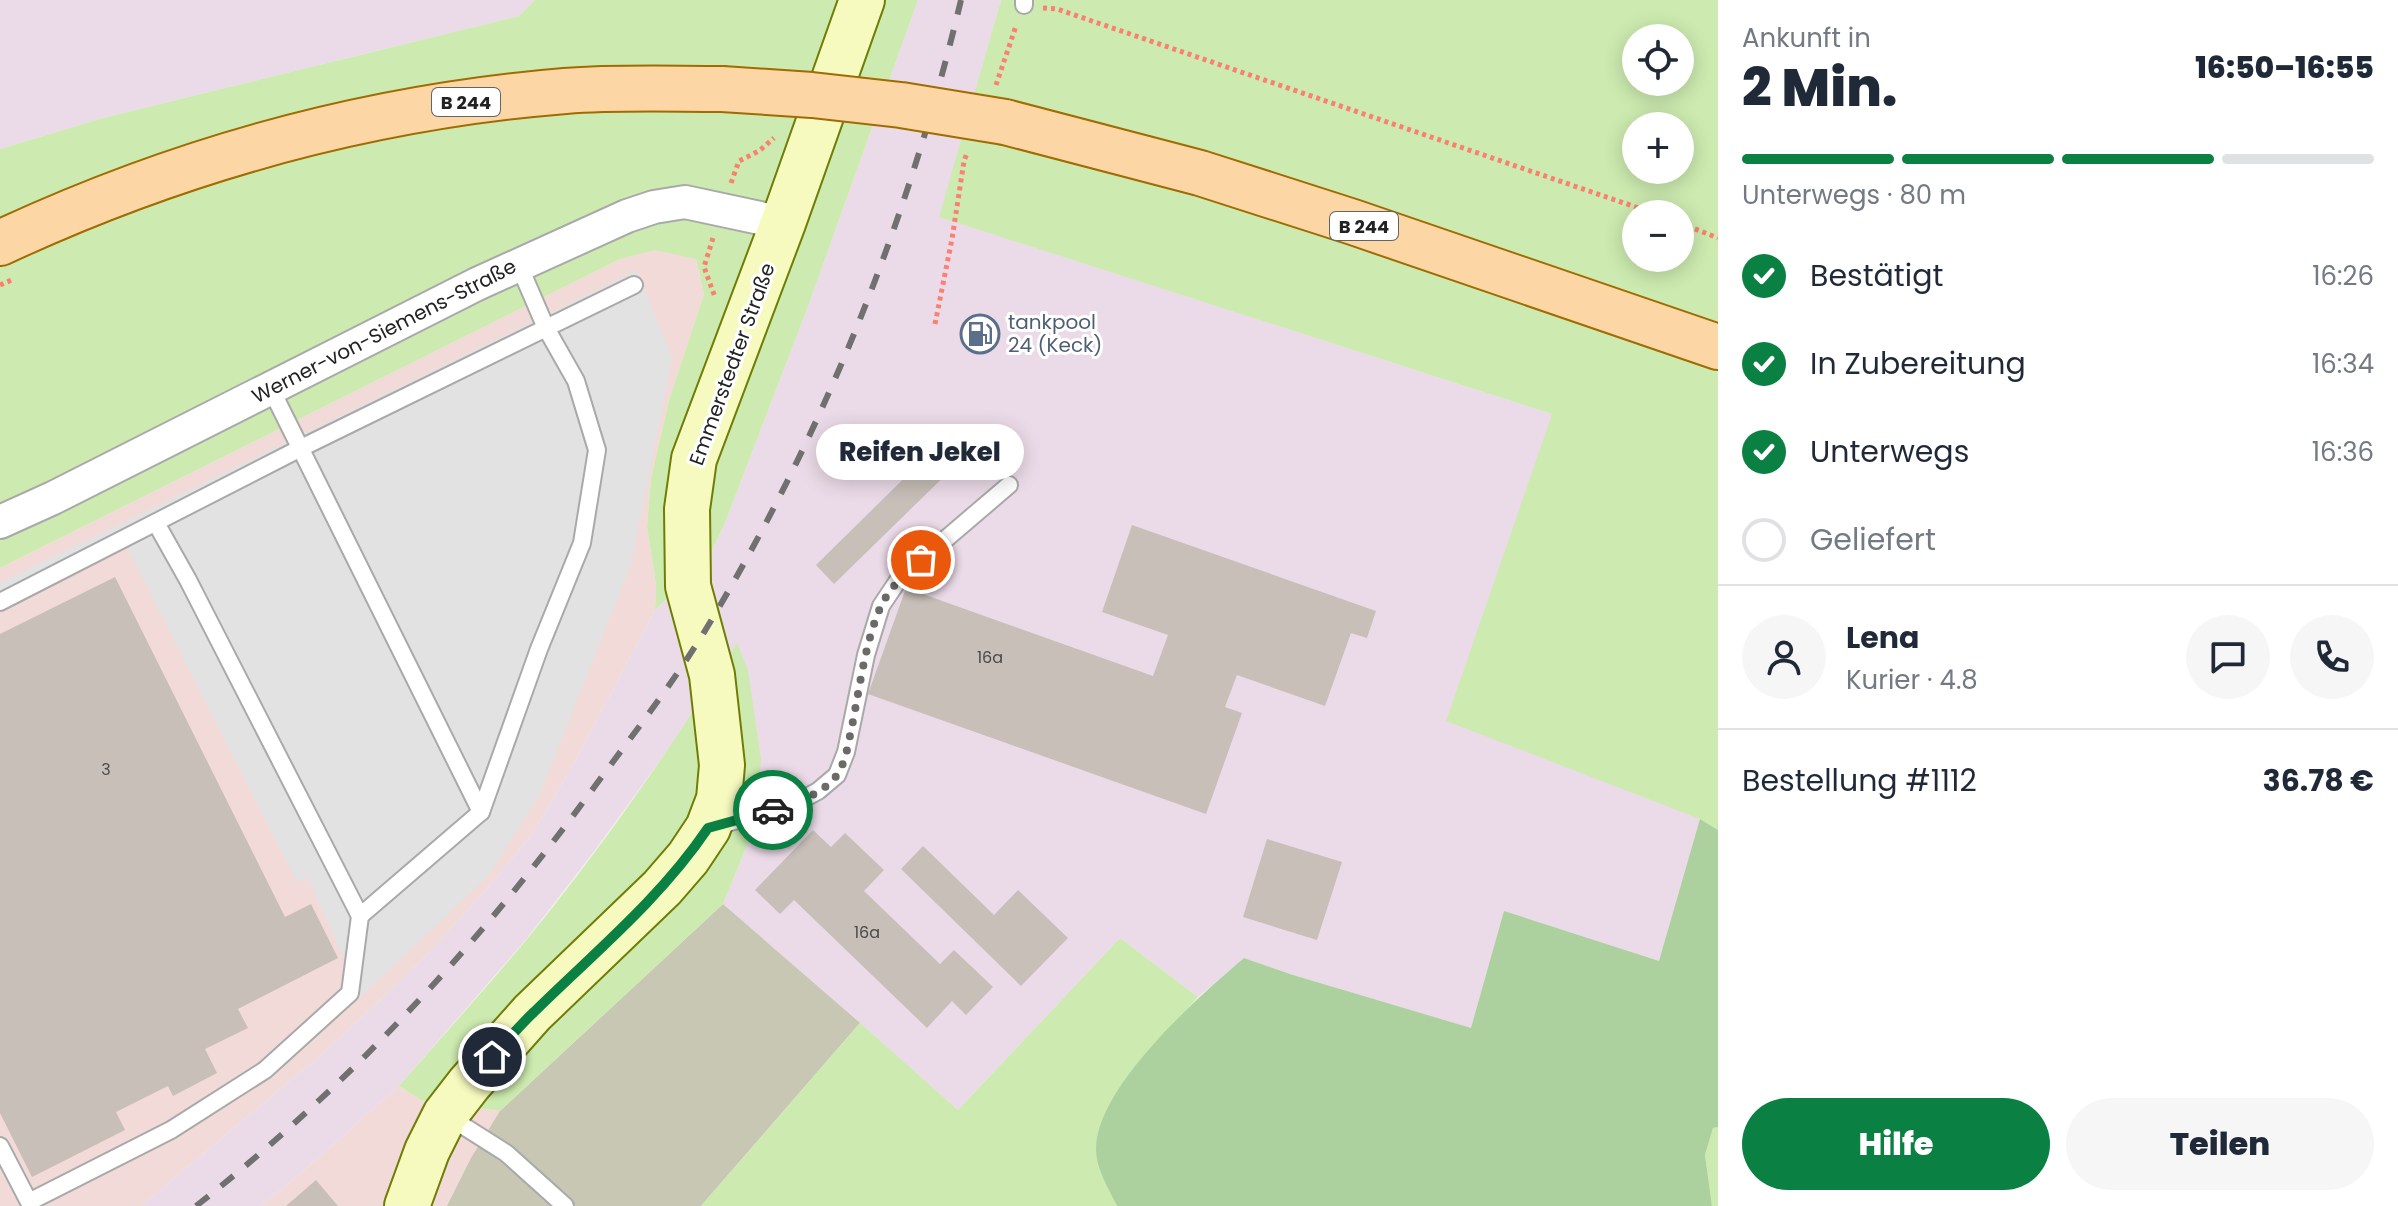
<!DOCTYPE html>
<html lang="de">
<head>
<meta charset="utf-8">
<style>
	body { margin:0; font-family:Poppins,sans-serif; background:#f6f6f7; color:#1f2937; height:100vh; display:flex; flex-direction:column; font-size:30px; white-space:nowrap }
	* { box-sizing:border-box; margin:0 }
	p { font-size:26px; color:#747a83 }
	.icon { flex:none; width:44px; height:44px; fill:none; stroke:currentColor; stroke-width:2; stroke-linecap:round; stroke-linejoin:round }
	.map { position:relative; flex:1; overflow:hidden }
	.details { display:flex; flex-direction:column; background:#fff; width:680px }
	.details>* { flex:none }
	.fabs { position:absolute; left:1622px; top:24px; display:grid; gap:16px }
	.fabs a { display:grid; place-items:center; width:72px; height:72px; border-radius:50%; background:#fff; box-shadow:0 4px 20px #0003; font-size:40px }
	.pin { position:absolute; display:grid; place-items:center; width:68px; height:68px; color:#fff; margin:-34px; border:4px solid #fff; border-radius:50%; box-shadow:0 2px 8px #0007 }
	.courier { position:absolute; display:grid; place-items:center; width:80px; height:80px; margin:-40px; border:6px solid #0b8043; border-radius:50%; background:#fff; color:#222; box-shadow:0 2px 10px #0007 }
	.bubble { position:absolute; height:56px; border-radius:28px; background:#fff; box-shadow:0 4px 20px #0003; font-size:26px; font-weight:800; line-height:56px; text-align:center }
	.overview em { font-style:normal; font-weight:800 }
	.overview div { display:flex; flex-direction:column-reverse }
	.overview { display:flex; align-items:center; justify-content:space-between; height:136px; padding:0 24px }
	h1 { font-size:52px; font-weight:800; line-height:60px }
	.bar { display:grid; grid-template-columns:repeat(4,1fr); gap:12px 8px; align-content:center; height:96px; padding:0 24px }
	.bar i { height:10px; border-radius:6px; background:#e0e1e3 }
	.bar .current { background:#0b8043 }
	.bar p { grid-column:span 4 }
	.line { display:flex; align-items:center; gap:20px; padding:0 24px; border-top:2px solid #e0e1e3 }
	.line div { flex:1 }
	.round { display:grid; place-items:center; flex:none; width:84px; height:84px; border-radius:42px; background:#f6f6f7 }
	ol { padding:0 24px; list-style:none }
	li { display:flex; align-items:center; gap:24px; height:88px }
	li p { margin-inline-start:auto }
	li .icon { padding:8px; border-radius:50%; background:#0b8043; color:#fff; stroke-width:4 }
	li:last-child { color:#747a83 }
	li i { width:44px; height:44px; border:4px solid #e0e1e3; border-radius:50% }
	.button { display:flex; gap:16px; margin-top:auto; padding:16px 24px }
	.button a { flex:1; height:92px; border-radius:48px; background:#0b8043; color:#fff; font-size:32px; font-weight:800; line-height:92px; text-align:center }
	.button a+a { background:#f6f6f7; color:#1f2937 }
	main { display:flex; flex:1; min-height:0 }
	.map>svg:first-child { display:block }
</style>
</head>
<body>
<main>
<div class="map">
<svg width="1718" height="1206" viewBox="0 0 1718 1206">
	<rect width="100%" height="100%" fill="#f2efe9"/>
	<!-- commercial -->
	<g fill="#f2dad9">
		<polygon points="655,249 696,259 704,294 669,400 651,478 647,526 656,585 655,610 574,763 533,833 479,898 428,953 378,1002 329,1048 141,1206 0,1206 0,568 620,259"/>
		<polygon points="399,1086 421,1100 500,1111 615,1206 260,1206 293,1180"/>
	</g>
	<!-- industrial -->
	<g fill="#ebdbe8">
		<polygon points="0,0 535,0 519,16 103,118 0,149"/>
		<polygon points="918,0 1001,0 940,217 1552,414 1718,767 1659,962 1504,912 1471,1029 1293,975 1244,958 1198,997 1120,938 958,1110 723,904 757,821 737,644 693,715 595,850 528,937 399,1086 293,1180 260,1206 141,1206 329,1048 378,1002 428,953 479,898 533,833 574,763 655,610 707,561 725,523 807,309"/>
	</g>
	<!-- construction -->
	<polygon fill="#c7c7b4" points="723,904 860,1023 701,1206 447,1206 471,1158 500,1111"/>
	<!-- grass -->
	<g fill="#cdebb0" fill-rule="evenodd">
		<polygon points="535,0 918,0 807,309 725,523 707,561 655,610 656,585 647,526 651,478 669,400 704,294 696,259 655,250 620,259 0,568 0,149 103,118 519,16"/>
		<path d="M1001,0H1718V830L1700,819L1446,721L1552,414L939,217ZM1636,38H1680V82H1636ZM1636,126H1680V170H1636ZM1636,214H1680V258H1636Z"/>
		<path d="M737,643L748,670L761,759L757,821L723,904L500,1111L421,1100L399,1086C442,1037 486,988 528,938C604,845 673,745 737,643Z"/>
		<polygon points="1120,938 1198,997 1182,1015 1102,1175 1117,1206 701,1206 860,1023 958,1110"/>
		<polygon points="1718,1127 1718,1206 1712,1206 1705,1155 1713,1128"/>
	</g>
	<!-- forest -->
	<path fill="#add19e" d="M1700,819L1718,830V1127L1713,1128L1705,1155L1712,1206H1117C1109,1189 1096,1169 1096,1149C1096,1087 1199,996 1244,958L1293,975L1471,1028L1504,911L1659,961Z"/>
	<!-- parking -->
	<polygon fill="#e2e2e2" points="637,270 672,358 631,565 539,796 488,876 361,997 308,878 297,882 122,538 0,602 0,583"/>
	<!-- building -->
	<g fill="#c7bfb8">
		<polygon points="943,440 962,459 834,584 816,565"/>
		<polygon points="1132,525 1376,611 1367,638 1351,633 1325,706 1237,675 1225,707 1242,713 1206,814 868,694 906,588 1153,676 1168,635 1102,612"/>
		<polygon points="115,577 285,917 311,904 338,958 238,1009 248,1028 205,1049 217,1073 173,1096 168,1086 116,1112 125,1130 32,1177 0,1113 0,634"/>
		<polygon points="813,830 831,847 845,833 884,870 864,891 940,964 954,950 993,987 966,1015 952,1001 927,1028 794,900 780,914 755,890"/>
		<polygon points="1267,839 1342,862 1317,940 1243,917"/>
		<polygon points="923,846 994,915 1018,890 1068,938 1021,986 901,869"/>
		<polygon points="316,1180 338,1206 286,1206"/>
	</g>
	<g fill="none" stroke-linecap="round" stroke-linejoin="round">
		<!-- service casing -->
		<g stroke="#a9a9a9" stroke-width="20">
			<g id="service">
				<polyline points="1024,5 1024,0"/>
				<polyline points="270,387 481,812"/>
				<polyline points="156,523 188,580 360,916"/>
				<polyline points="0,602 301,448 634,285"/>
				<polyline points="713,827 794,804 818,791 837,775 846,752 866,655 881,606 899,579 1009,485"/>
				<polyline points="446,1115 506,1153 565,1206"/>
				<polyline points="0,1146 29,1202 171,1130 265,1070 350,993 360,916 481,812 539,649 582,543 597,450 576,381 546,328 518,263"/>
			</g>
		</g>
		<!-- minor casing -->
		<g stroke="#a9a9a9" stroke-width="36">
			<polyline id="minor" points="0,522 53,498 477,284 627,216 654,207 685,202 783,223"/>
		</g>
		<!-- secondary casing -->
		<g stroke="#707d05" stroke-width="48">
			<polyline id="secondary" points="407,1206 427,1151 445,1115 469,1084 532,1013 662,888 688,858 708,828 719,799 722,765 712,675 688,586 687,509 694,459 783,223 862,0"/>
		</g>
		<!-- primary casing -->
		<g stroke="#a06b00" stroke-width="48">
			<g id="primary">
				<polyline points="1005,122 1200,173 1353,222 1718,347"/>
				<path d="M0,243C178,160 369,107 565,91C617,87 670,89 722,89"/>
			</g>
		</g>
		<!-- path -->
		<g stroke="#fa8072" stroke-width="5" stroke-dasharray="4 4" stroke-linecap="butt">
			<polyline points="1043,8 1057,9 1656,214"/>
			<polyline points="996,85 1016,26"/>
			<polyline points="731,183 739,161 759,151 774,138"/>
			<polyline points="1680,223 1718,238"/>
			<polyline points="713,238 704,267 715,297"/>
			<polyline points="0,285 14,279"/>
			<polyline points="935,324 952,239 964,161 967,153"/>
		</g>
		<!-- service -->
		<use href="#service" stroke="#fff" stroke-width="16"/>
		<!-- minor -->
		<use href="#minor" stroke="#fff" stroke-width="32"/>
		<!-- secondary -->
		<use href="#secondary" stroke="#f7fabf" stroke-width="44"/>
		<!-- primary -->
		<use href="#primary" stroke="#fcd6a4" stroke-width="44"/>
		<!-- rail -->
		<path stroke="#707070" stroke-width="6" stroke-dasharray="16 16" stroke-linecap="butt" d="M196,1206C344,1090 472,952 584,801C624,746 667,692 703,634C822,438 908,223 961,0"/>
		<!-- primary-bridge casing -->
		<g stroke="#a06b00" stroke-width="48" stroke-linecap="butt">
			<polyline id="primary-bridge" points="722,89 812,95 901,105 1005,122"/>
		</g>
		<!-- primary-bridge -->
		<use href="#primary-bridge" stroke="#fcd6a4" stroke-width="44"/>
	</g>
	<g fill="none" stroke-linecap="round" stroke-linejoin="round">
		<!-- done -->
		<path stroke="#6b6a68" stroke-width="8" stroke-dasharray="0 14.4" d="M773,810C795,804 823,794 837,775C847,760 849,738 853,721C860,685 866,639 881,606C890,587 906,573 921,560"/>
		<!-- route -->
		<path stroke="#0b8043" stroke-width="10" d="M492,1057C506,1042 519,1026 534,1012C595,952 660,899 708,828L773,810"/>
	</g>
	<!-- icons -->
	<defs>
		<g id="fuel-ring" transform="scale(2)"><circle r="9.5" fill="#fff" stroke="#5c6f8a" stroke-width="1.5"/><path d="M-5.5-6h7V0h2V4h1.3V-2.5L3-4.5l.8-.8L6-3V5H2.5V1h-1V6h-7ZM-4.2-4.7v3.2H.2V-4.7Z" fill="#5c6f8a"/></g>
	</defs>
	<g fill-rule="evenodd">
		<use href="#fuel-ring" x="980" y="334"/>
	</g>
	<g text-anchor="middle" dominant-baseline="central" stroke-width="6" stroke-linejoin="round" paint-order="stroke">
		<!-- number labels -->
		<g font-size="16" fill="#4b4948">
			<text x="990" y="657">16a</text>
			<text x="106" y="769">3</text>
			<text x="867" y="932">16a</text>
		</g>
		<!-- shield labels -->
		<g fill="#fff" stroke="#646464" stroke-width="2">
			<rect x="432" y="88" width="68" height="28" rx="6"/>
			<rect x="1330" y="212" width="68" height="28" rx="6"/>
		</g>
		<g font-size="18" font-weight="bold" fill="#222">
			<text x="466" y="102">B 244</text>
			<text x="1364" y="226">B 244</text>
		</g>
		<!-- service labels -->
		<g font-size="20" fill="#4e5e75" stroke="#fff" text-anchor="start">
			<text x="1008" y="322">tankpool<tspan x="1008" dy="23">24 (Keck)</tspan></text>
		</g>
		<!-- street labels -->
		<g font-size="20" fill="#222" stroke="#fff">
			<text transform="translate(384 331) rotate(-27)">Werner-von-Siemens-Straße</text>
			<text transform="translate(732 364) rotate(-70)">Emmerstedter Straße</text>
		</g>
	</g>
</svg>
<div class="fabs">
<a><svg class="icon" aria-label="locate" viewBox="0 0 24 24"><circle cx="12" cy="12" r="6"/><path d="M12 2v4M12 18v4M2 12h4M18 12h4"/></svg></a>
<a>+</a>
<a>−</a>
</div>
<div class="pin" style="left:921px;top:560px;background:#ea580c"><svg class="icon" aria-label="bag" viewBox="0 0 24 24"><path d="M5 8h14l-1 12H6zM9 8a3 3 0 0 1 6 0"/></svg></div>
<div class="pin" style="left:492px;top:1057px;background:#1f2937"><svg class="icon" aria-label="home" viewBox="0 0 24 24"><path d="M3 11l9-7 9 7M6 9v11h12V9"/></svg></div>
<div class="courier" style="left:773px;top:810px"><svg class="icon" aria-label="car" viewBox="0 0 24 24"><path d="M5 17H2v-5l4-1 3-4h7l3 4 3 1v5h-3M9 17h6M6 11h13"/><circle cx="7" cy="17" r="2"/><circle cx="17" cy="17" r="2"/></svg></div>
<div class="bubble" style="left:816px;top:424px;width:208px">Reifen Jekel</div>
</div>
<section class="details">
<div class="overview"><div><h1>2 Min.</h1><p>Ankunft in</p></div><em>16:50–16:55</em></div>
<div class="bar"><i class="current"></i><i class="current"></i><i class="current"></i><i></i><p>Unterwegs · 80 m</p></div>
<ol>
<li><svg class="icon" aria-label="check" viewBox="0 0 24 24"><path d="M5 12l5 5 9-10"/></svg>Bestätigt<p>16:26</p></li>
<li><svg class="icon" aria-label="check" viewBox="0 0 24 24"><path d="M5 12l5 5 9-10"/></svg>In Zubereitung<p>16:34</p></li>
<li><svg class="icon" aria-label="check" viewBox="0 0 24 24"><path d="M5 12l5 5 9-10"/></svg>Unterwegs<p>16:36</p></li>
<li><i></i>Geliefert</li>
</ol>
<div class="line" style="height:144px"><a class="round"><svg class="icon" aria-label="person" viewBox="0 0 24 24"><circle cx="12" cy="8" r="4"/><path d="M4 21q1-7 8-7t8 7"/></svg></a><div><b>Lena</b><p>Kurier · 4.8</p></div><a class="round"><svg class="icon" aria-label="chat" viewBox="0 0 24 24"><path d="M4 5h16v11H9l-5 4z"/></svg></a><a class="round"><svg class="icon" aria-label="phone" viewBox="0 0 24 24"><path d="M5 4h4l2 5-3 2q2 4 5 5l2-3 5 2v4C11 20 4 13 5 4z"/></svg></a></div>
<div class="line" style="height:104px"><div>Bestellung #1112</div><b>36.78 €</b></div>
<div class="button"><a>Hilfe</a><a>Teilen</a></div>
</section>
</main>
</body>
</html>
